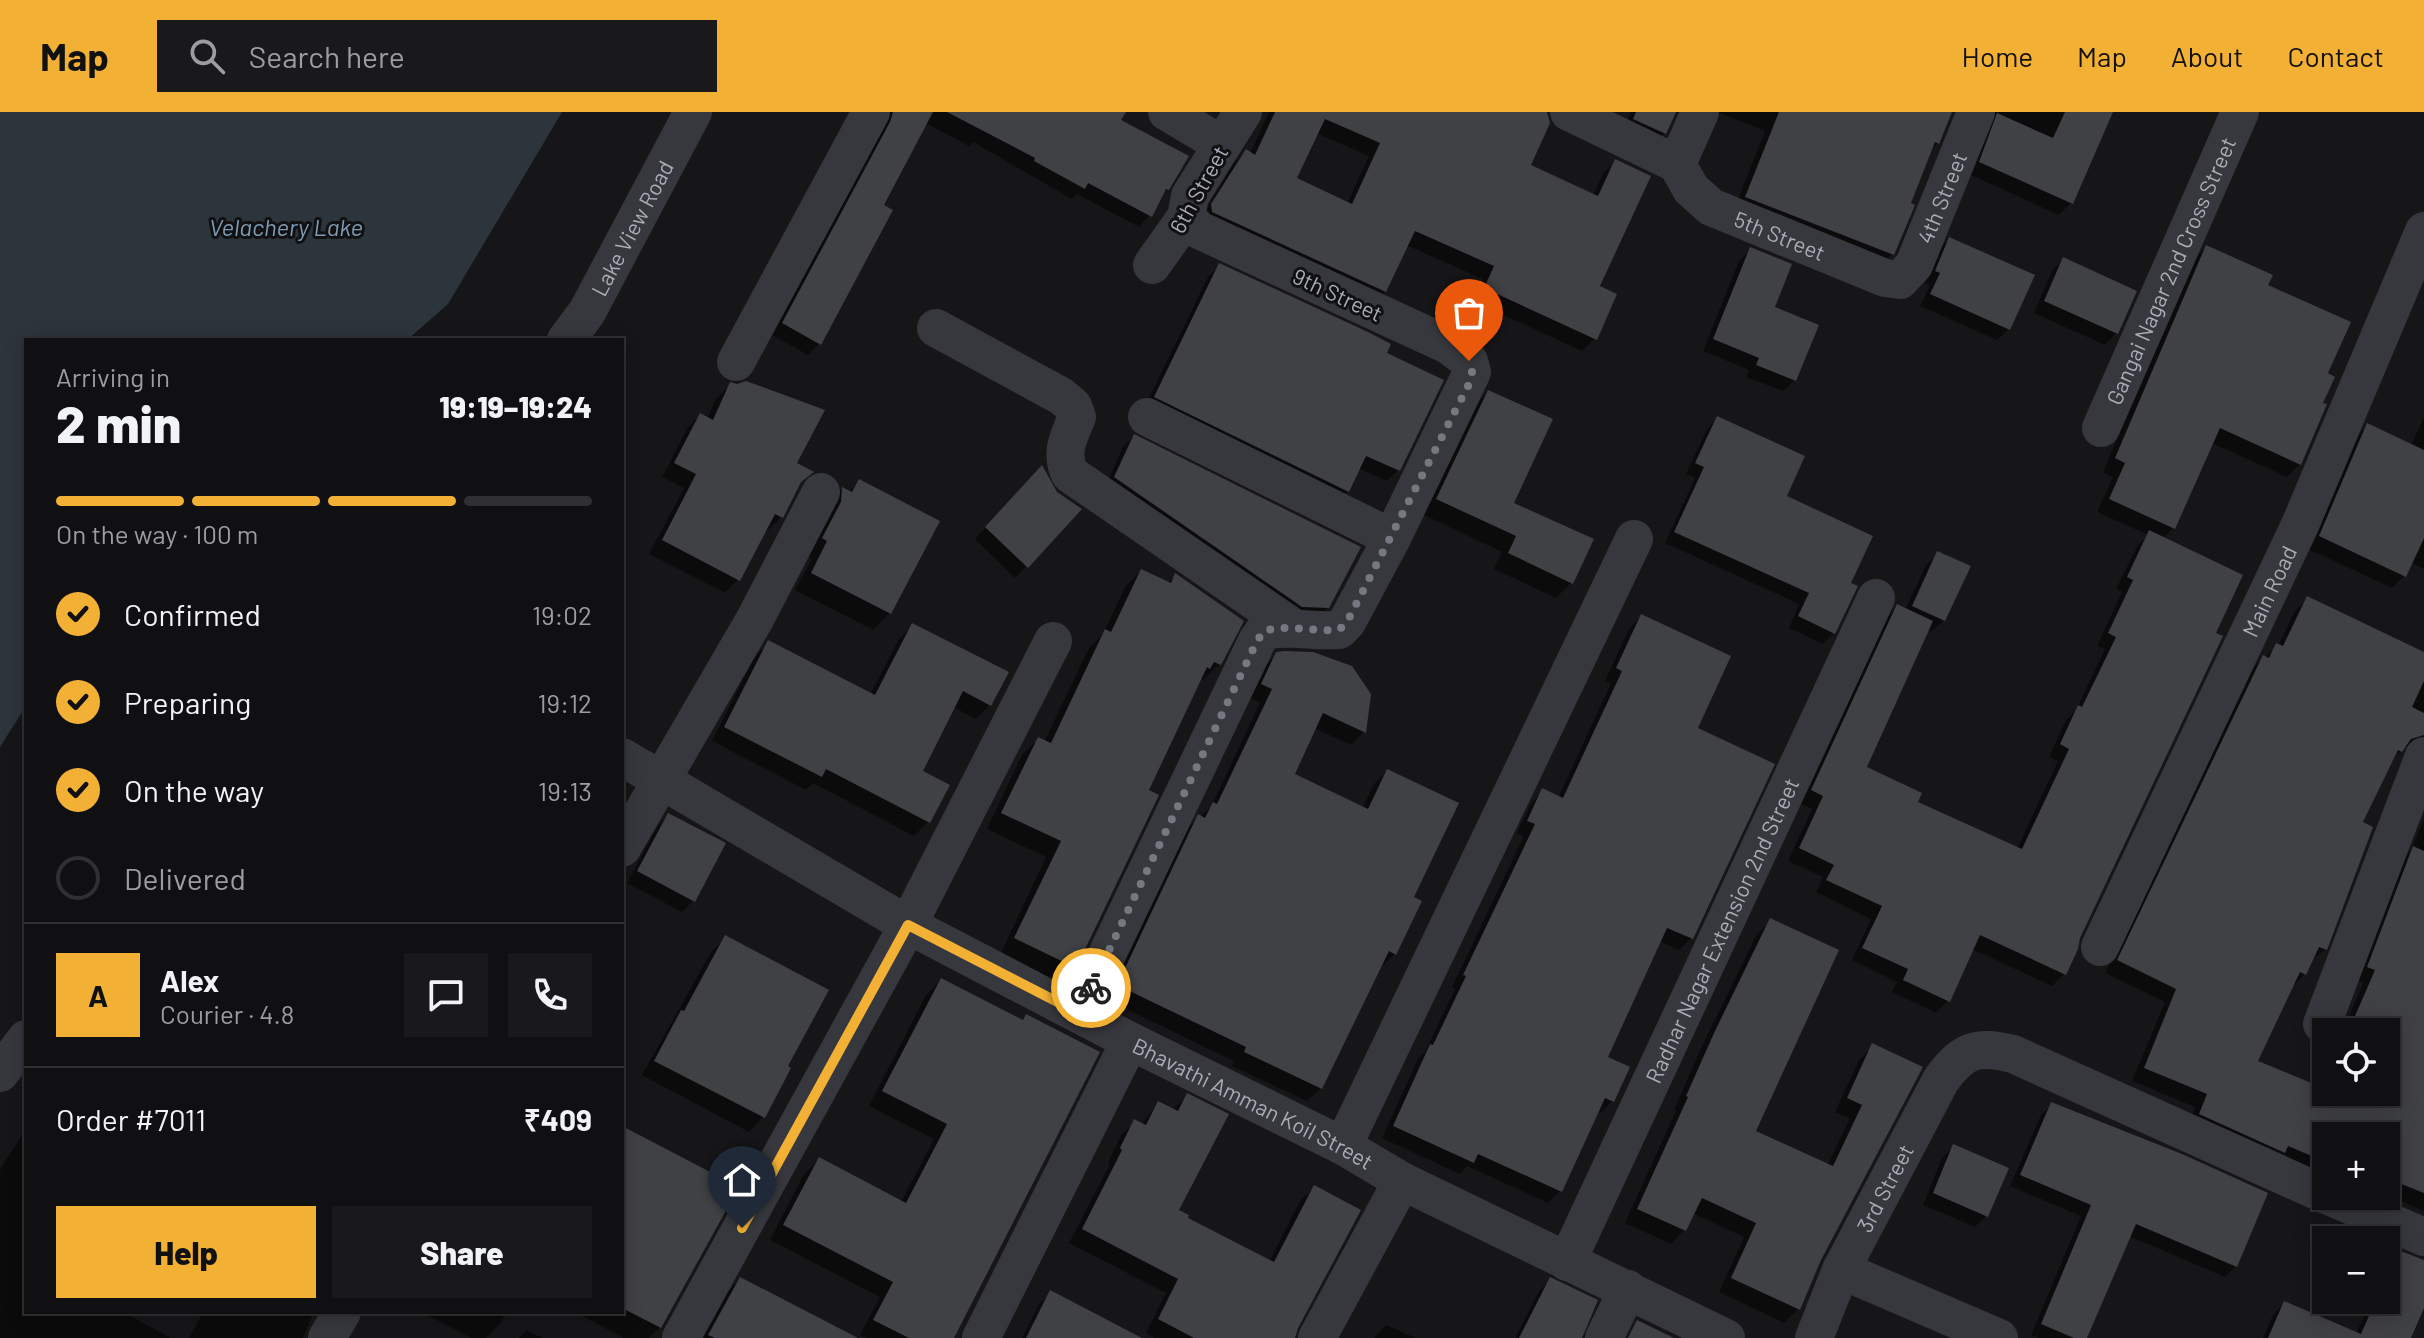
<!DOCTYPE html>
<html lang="en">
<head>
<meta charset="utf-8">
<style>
	body { margin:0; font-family:Barlow,sans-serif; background:#19191b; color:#f1f3f6; height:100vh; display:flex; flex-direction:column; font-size:30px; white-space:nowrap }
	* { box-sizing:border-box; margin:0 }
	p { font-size:26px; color:#9c9d9f }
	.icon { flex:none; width:44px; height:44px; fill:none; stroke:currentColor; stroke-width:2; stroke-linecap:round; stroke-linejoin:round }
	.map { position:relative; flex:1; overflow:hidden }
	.details { position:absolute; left:24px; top:226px; width:600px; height:976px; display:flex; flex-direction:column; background:#101012; border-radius:0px; box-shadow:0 4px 20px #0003,0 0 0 2px #303032 }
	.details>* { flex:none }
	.controls { position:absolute; left:2312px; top:906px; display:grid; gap:16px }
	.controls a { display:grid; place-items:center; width:88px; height:88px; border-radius:0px; background:#101012; box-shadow:0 4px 20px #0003,0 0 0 2px #303032; font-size:40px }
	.pin { position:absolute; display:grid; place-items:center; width:68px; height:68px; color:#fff; margin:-82px -34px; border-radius:50% 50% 50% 0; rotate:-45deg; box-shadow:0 0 8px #0007 }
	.pin .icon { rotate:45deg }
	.courier { position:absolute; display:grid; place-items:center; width:80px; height:80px; margin:-40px; border:6px solid #f2b134; border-radius:50%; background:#fff; color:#222; box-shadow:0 2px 10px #0007 }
	.overview em { font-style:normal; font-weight:800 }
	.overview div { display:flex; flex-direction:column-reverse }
	.overview { display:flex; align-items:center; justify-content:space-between; height:136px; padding:0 32px }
	h1 { font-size:52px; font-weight:800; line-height:60px }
	.bar { display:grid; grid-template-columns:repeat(4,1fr); gap:12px 8px; align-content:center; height:96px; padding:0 32px }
	.bar i { height:10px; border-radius:6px; background:#303032 }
	.bar .active { background:#f2b134 }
	.bar p { grid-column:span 4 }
	.line { display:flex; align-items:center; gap:20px; padding:0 32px; border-top:2px solid #303032 }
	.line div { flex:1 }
	.round { display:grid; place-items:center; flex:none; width:84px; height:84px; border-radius:0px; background:#19191b }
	ol { padding:0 32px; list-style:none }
	li { display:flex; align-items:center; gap:24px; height:88px }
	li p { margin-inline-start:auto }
	li .icon { padding:8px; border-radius:50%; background:#f2b134; color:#111; stroke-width:4 }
	li:last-child { color:#9c9d9f }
	li i { width:44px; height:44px; border:4px solid #303032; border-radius:50% }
	.button { display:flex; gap:16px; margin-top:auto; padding:16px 32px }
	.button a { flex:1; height:92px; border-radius:0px; background:#f2b134; color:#111; font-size:32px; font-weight:800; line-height:92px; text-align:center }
	.button a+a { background:#19191b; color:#f1f3f6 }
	header { display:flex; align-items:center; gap:48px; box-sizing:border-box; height:112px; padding:0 40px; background:#f2b134; color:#111 }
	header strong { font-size:38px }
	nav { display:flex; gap:44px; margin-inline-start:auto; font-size:28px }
	.search { width:560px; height:72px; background:#19191b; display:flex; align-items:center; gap:20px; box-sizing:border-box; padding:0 28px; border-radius:0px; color:#9c9d9f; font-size:30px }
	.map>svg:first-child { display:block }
</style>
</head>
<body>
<header>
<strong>Map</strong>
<div class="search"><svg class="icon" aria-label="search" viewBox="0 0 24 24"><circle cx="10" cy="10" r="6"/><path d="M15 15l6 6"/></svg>Search here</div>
<nav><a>Home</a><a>Map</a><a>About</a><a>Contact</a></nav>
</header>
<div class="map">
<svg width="2424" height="1226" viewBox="0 0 2424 1226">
	<rect width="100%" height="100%" fill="#161618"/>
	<!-- water -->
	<polygon fill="#2c353c" points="0,0 562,0 448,192 407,228 26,228 26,594 0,635"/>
	<!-- shadow -->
	<g fill="#0007" fill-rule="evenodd">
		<polygon points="880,0 1120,0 1118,9 1167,77 1160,85 1150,103 1139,115 1077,82 1072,87 973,30 969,34 925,11 881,94 820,231 808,243 772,223"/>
		<path d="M1269,0H1546L1528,54L1593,84L1603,62L1616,49L1597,175L1595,226L1582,239L1473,189L1483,167L1406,133L1385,179L1372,192L1199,111L1233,52L1246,39L1250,42ZM1316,21L1369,44L1347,92L1295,67Z"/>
		<polygon points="1631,0 1674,0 1664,21 1652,33 1623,19"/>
		<polygon points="1717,0 1950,0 1938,31 1930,39 1892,142 1880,154 1734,97 1765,19"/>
		<polygon points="1982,0 2113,0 2071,91 2059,103 1969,62"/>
		<polygon points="1950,127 2009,217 1997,228 1920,194 1930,173 1925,171 1938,138"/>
		<polygon points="2206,135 2266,174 2325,262 2300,352 2287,365 2212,331 2173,416 2162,427 2064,862 2052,874 1972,837 1948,888 1936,901 1892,880 1897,870 1852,848 1871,807 1816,780 1823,765 1788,749 1812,697 1800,691 1885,507 1897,495 1905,498 1926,453 1938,441 1944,508 1932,519 1927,517 1864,656 1916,691 2017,737 2058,649 2049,645 2066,608 2076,598 2105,537 2097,534 2122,480 2116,477 2138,433 2148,423 2097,400 2113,365 2103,360 2193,148"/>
		<polygon points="1751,137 1795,268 1783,279 1746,265 1749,258 1703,239 1739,149"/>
		<polygon points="2063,148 2135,180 2116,221 2105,233 2034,201 2052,159"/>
		<polygon points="1219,154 1384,242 1398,358 1387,369 1358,356 1348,379 1336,391 1144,296 1208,165"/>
		<polygon points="730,273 794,352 797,373 781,405 767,419 764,417 738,467 725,481 649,442 684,376 662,365 687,317 700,303 707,307 716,287"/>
		<polygon points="1488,280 1512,392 1571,471 1556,486 1494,457 1502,440 1422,402 1473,295"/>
		<polygon points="2424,305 2424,457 2410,450 2404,464 2392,476 2308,437 2355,326 2367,313 2411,333"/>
		<polygon points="1718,306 1784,385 1848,472 1833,521 1823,532 1789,516 1799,492 1665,431 1695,366 1686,362 1707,317"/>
		<polygon points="1134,324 1328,495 1316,507 1290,506 1104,377 1123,335"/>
		<polygon points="1031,367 1079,398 1015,466 975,427"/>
		<polygon points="859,370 890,501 873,518 795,478 812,447 806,444 825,394 842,377 849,380"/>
		<polygon points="1141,459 1167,472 1175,464 1219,552 1203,568 1200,566 1146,679 1075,855 1059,871 1000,843 1046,745 987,717 1022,643 1038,627 1044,630 1089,536 1103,522 1125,475"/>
		<polygon points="2308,487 2424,542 2424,639 2407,634 2391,648 2360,711 2325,837 2311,849 2305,862 2291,876 2256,950 2316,975 2326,965 2326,980 2386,980 2386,920 2345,920 2344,917 2363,871 2356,868 2401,749 2410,740 2424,707 2424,1099 2386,1083 2386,1024 2326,1024 2326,1068 2187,1014 2195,995 2132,969 2165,890 2105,861 2250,558 2278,534 2295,499"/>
		<polygon points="1641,504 1695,617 1691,826 1679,838 1659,829 1605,946 1613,989 1600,1001 1597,999 1560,1079 1548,1091 1467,1054 1460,1062 1382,1026 1418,947 1425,940 1455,877 1452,875 1524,724 1517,721 1531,691 1543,679 1558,686 1611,571 1605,569 1629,517"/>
		<polygon points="913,513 990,593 976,607 953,595 921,660 928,710 914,724 813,671 806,678 712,629 755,544 769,531 870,583 899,527"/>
		<polygon points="1277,542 1364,620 1351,633 1314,616 1292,663 1362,697 1374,672 1387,659 1411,786 1395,842 1381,855 1321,976 1307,989 1232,954 1234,949 1105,887 1185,718 1211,695 1260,591 1249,585 1263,556"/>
		<polygon points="668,703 694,788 682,800 627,771 657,715"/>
		<polygon points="1771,809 1754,1020 1827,1054 1850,1006 1835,1000 1859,948 1873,934 1921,956 1820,1147 1798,1197 1784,1211 1719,1180 1744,1125 1692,1101 1684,1118 1671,1132 1625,1111 1676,999 1674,998 1702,934 1757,822"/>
		<polygon points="725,826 788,956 763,1005 749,1020 642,963 711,840"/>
		<polygon points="941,868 1021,909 1026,904 951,1226 867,1226 860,1223 880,1185 770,1128 804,1062 819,1048 901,1090 934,1027 869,994 926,883"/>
		<polygon points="1187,984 1177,1099 1185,1106 1269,1150 1300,1089 1314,1076 1293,1226 1155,1226 1146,1221 1166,1181 1069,1131 1110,1052 1108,1050 1121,1023 1135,1010 1141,1013 1158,991 1174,997"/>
		<polygon points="2052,992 2236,1154 2225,1165 2129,1124 2085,1226 2039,1226 2031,1223 2081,1104 2010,1074 2041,1003"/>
		<polygon points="622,1016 660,1215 649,1226 624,1226 575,1200 622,1200"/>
		<polygon points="26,1017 26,1200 123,1200 171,1226 0,1226 0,1057"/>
		<polygon points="1954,1034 1986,1104 1975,1115 1923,1093 1942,1046"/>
		<polygon points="2398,1140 2424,1151 2424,1191 2409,1226 2263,1226 2273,1203 2284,1191 2356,1222 2371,1188 2386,1188 2386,1153"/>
		<polygon points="740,1167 826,1226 700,1226 723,1184"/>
		<polygon points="1550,1168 1580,1226 1515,1226 1539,1179"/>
		<polygon points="1051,1181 1134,1226 1022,1226 1039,1192"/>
		<polygon points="203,1200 314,1200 303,1226 189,1226"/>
		<polygon points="421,1200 507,1200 500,1212 486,1226 471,1226"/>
		<polygon points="1386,1213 1416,1226 1374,1226"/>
		<polygon points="527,1218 542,1226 519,1226"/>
	</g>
	<!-- building -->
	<g fill="#404145" fill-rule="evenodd">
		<polygon points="893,0 933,0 884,93 893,98 821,233 782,211 890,10"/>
		<polygon points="947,0 1126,0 1121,8 1189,44 1169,78 1166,77 1152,105 1088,71 1085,77 1034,49 1035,46"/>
		<path d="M1275,0H1547L1550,11L1531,53L1598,84L1615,47L1651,64L1600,174L1617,182L1597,228L1484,176L1494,154L1415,119L1386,180L1212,100L1211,92L1246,37L1255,43ZM1325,7L1380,31L1352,92L1297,66Z"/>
		<polygon points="1636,0 1676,0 1666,22 1633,7"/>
		<polygon points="1779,0 1952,0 1939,32 1935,30 1911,91 1915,93 1894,143 1745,85"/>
		<polygon points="2065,0 2113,0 2073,92 1979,50 1997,1 2053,26"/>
		<polygon points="1949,125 2035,163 2010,218 1930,182 1940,161 1935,159"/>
		<polygon points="2206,133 2273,163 2268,173 2351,210 2328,261 2335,265 2323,291 2327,292 2301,353 2220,316 2175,417 2109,387 2125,351 2115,346"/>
		<polygon points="1750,135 1792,152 1775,195 1819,213 1796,269 1756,253 1759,246 1713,227"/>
		<polygon points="2063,145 2137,179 2118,222 2044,189"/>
		<polygon points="1219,151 1368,220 1391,232 1387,241 1444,268 1400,359 1366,344 1349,380 1154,285"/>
		<polygon points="746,269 825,298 797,351 814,360 801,370 783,406 775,402 740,469 662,428 696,362 674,351 700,301 713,308 730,270 737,272"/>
		<polygon points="1488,278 1553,307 1514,391 1594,427 1573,472 1508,441 1516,424 1436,387"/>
		<polygon points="1717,304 1805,344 1787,384 1873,424 1851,471 1858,474 1835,522 1798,504 1809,481 1674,420 1704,355 1695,351"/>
		<polygon points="2367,311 2424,338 2424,426 2406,465 2319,424"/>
		<polygon points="1134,322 1361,435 1329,496 1302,495 1114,365"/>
		<polygon points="1042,353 1057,380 1082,397 1028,456 985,415"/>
		<polygon points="859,367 940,409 891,502 811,461 827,429 822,426 841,390 842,375 852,380"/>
		<polygon points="2149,418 2243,463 2216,521 2223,524 2080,826 2078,837 2066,863 1980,823 1950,890 1903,868 1908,857 1862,836 1882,794 1826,768 1834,753 1799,736 1823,684 1811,678 1897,492 1933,509 1867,655 1922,681 1918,690 2022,737 2069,637 2060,632 2078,593 2082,595 2116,525 2108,521 2133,468 2127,465"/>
		<polygon points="1937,439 1971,454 1945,509 1912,494"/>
		<polygon points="1141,457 1171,471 1175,461 1244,509 1221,553 1214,550 1210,557 1207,555 1149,678 1159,683 1076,856 1014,826 1061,729 1001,701 1038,625 1051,631 1105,517 1111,520"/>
		<polygon points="2307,484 2424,540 2424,569 2412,595 2424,601 2424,623 2411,627 2402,640 2398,638 2363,710 2373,715 2327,838 2319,835 2306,863 2300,860 2258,949 2326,977 2326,980 2386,980 2386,917 2355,904 2375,858 2367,855 2413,734 2424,739 2424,1081 2386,1066 2386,1024 2326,1024 2326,1050 2288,1034 2285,1041 2199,1002 2207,982 2144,956 2176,877 2117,848 2263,543 2269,546 2276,531 2283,534"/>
		<polygon points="1641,502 1731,544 1698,616 1775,652 1693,827 1667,816 1608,945 1630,955 1614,990 1605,986 1562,1080 1478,1042 1474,1051 1393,1014 1430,932 1433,933 1466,864 1463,863 1535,712 1527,709 1542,676 1563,686 1622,559 1616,556"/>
		<polygon points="912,511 1009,560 991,594 963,579 923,659 950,673 930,711 826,657 822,665 724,615 768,528 875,583"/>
		<polygon points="1284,539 1313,540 1352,554 1371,582 1366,621 1323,601 1295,662 1368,697 1387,657 1459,691 1414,785 1422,789 1396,843 1389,839 1322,977 1244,940 1246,935 1117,873 1198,702 1205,706 1213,690 1217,692 1272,577 1261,572 1276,540"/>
		<polygon points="668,701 726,731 695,790 637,759"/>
		<polygon points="1770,806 1839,838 1756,1019 1833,1054 1862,993 1847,986 1872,931 1923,955 1821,1148 1800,1198 1731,1166 1756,1111 1702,1086 1686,1119 1637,1097 1688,985 1686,984 1715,919"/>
		<polygon points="725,823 829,878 788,954 791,956 765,1006 654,949 681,898 684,899"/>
		<polygon points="941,866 1023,908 1026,902 1100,940 954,1226 909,1226 873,1208 893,1170 783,1113 819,1045 906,1091 947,1012 882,979"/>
		<polygon points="1187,981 1229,1002 1179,1098 1189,1103 1188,1106 1274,1150 1314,1073 1361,1098 1298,1216 1295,1226 1194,1226 1158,1207 1178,1167 1082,1117 1122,1038 1120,1036 1134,1007 1146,1013 1158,989 1178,999"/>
		<polygon points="2051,990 2182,1042 2268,1081 2237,1155 2136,1112 2087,1226 2074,1226 2041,1212 2091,1093 2020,1063"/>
		<polygon points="622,1014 739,1075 661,1216 622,1196"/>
		<polygon points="1953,1032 2009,1056 1988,1105 1933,1081"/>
		<polygon points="2398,1138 2424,1148 2424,1196 2411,1226 2268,1226 2284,1189 2361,1222 2376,1188 2386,1188 2386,1165"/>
		<polygon points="740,1165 858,1226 715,1226 708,1223"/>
		<polygon points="1550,1165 1598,1188 1582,1226 1519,1226"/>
		<polygon points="1050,1178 1142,1226 1026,1226"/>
		<polygon points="1637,1208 1674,1226 1628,1226"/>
	</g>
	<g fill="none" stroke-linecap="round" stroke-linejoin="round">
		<!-- minor -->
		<g stroke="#37383d" stroke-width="38">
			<polyline points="1167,0 1221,32"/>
			<polyline points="1569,0 1677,52"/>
			<path id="s1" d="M1677,52L1691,77L1711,95L1885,166L1900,168L1914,153L1976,0"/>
			<polyline points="1677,52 1700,0"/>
			<polyline points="1152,153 1186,105 1190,84 1243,0"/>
			<path d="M936,216L1061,284L1073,294L1077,305C1068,326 1060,341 1070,362L1291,514"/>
			<path id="s2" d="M566,228L587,200L693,0"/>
			<polyline points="736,250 871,0"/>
			<polyline points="1147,305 1392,426"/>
			<path id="s3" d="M2101,316L2240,0"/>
			<path id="s4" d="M622,645L908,813L1130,929L1343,1034L1402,1069L1726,1226"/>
			<polyline points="622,736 755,507 821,380"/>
			<path id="s5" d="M2100,835L2300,413L2424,119"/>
			<path d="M1079,901L1257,529L1264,519C1290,513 1313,520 1339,518L1347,510L1392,426L1472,260L1469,249L1448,233L1199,118L1186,105"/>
			<polyline points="2322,912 2424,644"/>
			<polyline points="0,961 26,927"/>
			<polyline points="1343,1034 1634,427"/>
			<polyline points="2329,1084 2424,1125"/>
			<path id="s6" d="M1567,1150L1876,486"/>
			<polyline points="1841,1158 1999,1226"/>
			<polyline points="327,1226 342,1200"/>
			<polyline points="681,1226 908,813 1053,529"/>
			<polyline points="981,1226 1130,929"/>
			<polyline points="1317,1226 1402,1069"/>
			<polyline points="1604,1226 1628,1177"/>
			<path id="s7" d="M1814,1226L1841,1158L1941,968C1963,938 1976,933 2013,942L2326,1083"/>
		</g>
	</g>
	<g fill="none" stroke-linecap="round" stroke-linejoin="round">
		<!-- done -->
		<path stroke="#757880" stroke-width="8" stroke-dasharray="0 14.4" d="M1091,876L1257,529L1264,519C1290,512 1313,520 1339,518L1347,510L1469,272L1472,260L1469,249"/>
		<!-- route -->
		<polyline stroke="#f2b134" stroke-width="10" points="742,1116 908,813 1079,901 1091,876"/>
	</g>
	<g text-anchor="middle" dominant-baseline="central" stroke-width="6" stroke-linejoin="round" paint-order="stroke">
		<!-- street labels -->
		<g font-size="22" fill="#a8adb8" stroke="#111113">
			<text transform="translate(1198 77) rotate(-61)">6th Street</text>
			<text stroke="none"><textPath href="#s1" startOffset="352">4th Street</textPath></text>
			<text stroke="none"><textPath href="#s2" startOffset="130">Lake View Road</textPath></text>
			<text stroke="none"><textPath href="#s1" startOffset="130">5th Street</textPath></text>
			<text stroke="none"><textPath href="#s3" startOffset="172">Gangai Nagar 2nd Cross Street</textPath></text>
			<text transform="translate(1338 182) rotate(25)">9th Street</text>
			<text stroke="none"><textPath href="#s5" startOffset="394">Main Road</textPath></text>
			<text stroke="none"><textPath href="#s6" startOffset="366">Radhar Nagar Extension 2nd Street</textPath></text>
			<text stroke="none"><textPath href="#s4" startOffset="720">Bhavathi Amman Koil Street</textPath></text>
			<text stroke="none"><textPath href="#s7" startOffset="166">3rd Street</textPath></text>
		</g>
		<!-- water labels -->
		<g font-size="24" font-style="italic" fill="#7f9bb3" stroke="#111113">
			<text x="286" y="114">Velachery Lake</text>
		</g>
	</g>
</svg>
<div class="controls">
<a><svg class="icon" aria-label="locate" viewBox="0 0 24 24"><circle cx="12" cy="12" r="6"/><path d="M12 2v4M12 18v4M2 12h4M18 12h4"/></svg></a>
<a>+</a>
<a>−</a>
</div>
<div class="pin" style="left:1469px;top:249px;background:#ea580c"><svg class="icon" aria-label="bag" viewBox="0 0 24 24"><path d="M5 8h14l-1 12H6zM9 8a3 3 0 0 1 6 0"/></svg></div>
<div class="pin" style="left:742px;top:1116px;background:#1f2937"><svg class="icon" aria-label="home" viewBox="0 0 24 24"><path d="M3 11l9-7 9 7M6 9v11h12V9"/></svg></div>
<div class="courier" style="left:1091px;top:876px"><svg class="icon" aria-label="bike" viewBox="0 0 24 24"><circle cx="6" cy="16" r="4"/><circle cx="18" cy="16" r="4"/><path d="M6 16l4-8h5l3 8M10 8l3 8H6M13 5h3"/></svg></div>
<section class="details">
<div class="overview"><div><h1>2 min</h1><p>Arriving in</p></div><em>19:19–19:24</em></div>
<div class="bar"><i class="active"></i><i class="active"></i><i class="active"></i><i></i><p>On the way · 100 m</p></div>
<ol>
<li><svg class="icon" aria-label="check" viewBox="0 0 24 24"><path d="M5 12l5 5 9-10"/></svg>Confirmed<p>19:02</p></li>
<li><svg class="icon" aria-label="check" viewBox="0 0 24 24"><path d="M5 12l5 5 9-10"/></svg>Preparing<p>19:12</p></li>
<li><svg class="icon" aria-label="check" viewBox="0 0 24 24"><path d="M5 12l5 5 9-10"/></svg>On the way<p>19:13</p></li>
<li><i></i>Delivered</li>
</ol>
<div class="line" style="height:144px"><b class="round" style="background:#f2b134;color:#111">A</b><div><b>Alex</b><p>Courier · 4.8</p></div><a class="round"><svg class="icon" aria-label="chat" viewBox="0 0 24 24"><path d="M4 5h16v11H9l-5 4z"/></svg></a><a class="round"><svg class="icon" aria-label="phone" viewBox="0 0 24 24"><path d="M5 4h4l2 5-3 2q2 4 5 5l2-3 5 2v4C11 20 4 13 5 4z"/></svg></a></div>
<div class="line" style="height:104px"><div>Order #7011</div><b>₹409</b></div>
<div class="button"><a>Help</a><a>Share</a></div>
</section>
</div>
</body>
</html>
